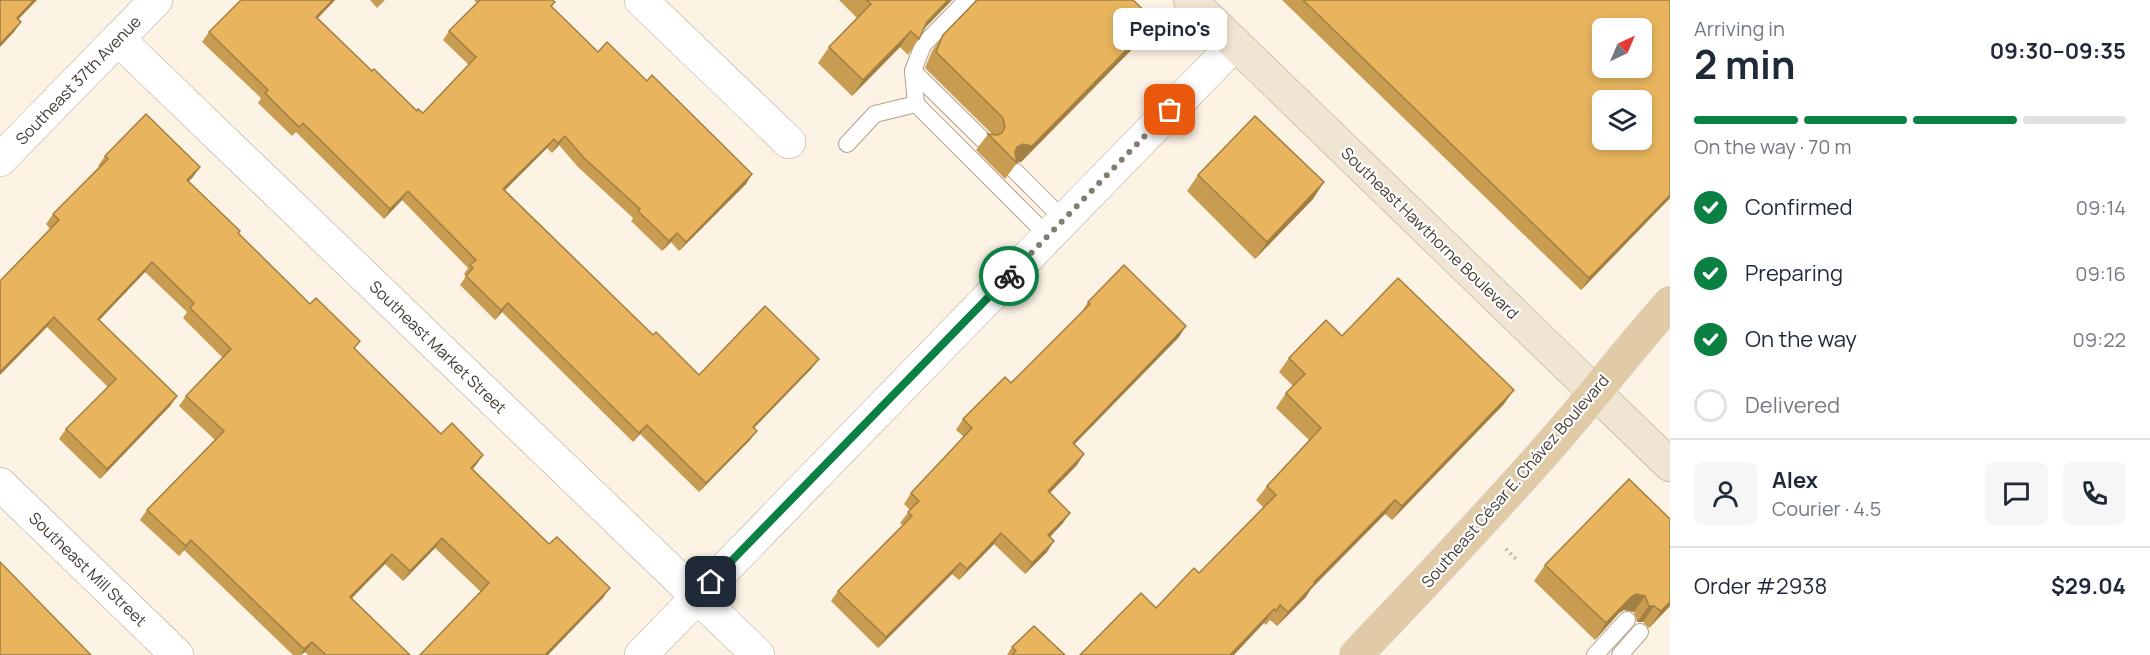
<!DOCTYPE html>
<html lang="en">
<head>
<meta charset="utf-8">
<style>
	body { margin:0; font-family:Manrope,sans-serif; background:#f6f6f7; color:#1f2937; height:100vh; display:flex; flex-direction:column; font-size:22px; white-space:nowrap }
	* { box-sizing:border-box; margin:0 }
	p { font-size:20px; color:#747a83 }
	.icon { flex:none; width:33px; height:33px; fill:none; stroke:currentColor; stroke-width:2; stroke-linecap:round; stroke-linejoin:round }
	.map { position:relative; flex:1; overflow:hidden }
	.details { display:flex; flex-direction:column; background:#fff; width:480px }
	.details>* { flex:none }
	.needle { width:39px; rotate:44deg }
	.controls { position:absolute; left:1592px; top:18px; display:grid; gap:12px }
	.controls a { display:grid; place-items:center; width:60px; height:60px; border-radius:9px; background:#fff; box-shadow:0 3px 9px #0003; font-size:30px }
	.pin { position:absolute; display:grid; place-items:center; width:51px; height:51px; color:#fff; margin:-26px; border-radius:12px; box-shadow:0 3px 9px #0006 }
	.courier { position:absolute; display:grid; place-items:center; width:60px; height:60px; margin:-30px; border:4px solid #0b8043; border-radius:50%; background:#fff; color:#222; box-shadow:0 2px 8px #0007 }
	.bubble { position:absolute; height:42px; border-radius:9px; background:#fff; box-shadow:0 3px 9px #0003; font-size:20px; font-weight:700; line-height:42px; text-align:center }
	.summary em { font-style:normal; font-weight:700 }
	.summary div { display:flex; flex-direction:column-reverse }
	.summary { display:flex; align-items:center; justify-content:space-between; height:102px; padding:0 24px }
	h1 { font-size:39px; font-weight:700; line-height:45px }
	.bar { display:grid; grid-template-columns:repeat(4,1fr); gap:9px 6px; align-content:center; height:72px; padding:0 24px }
	.bar i { height:8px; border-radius:4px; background:#e0e1e3 }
	.bar .on { background:#0b8043 }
	.bar p { grid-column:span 4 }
	.line { display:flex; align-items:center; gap:15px; padding:0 24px; border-top:2px solid #e0e1e3 }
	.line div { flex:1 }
	.round { display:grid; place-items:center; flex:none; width:63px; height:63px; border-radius:9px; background:#f6f6f7 }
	ol { padding:0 24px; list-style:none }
	li { display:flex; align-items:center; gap:18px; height:66px }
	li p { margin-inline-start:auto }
	li .icon { padding:6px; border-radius:50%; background:#0b8043; color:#fff; stroke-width:4 }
	li:last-child { color:#747a83 }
	li i { width:33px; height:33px; border:3px solid #e0e1e3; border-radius:50% }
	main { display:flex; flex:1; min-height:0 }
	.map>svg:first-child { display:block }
</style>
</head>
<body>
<main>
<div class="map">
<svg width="1670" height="655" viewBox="0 0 1670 655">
	<rect width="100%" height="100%" fill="#fdf3e5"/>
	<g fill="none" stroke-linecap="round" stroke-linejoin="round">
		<!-- lane casing -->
		<g stroke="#b0a18b" stroke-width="18">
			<g id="lane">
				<polyline points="913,71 984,141"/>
				<polyline points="916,104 913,71 923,45 967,0"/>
				<polyline points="847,144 875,114 916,104 1048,236"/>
				<polyline points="1014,170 1064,220"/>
				<polyline points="1595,655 1627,620"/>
				<polyline points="1620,655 1640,632"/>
			</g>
		</g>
		<!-- street casing -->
		<g stroke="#b0a18b" stroke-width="34">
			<g id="street">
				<polyline points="641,0 789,142"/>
				<polyline points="118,39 758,655"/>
				<polyline points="0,160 156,0"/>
				<polyline points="0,484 177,655"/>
				<polyline points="641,655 1235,44"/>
			</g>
		</g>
		<!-- secondary casing -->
		<g stroke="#b0a18b" stroke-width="34">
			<polyline id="secondary" points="1190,0 1670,465"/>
		</g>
		<!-- primary casing -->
		<g stroke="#d9d8d6" stroke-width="34">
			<path id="primary" d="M1356,655C1424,584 1491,513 1555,440C1594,395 1630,348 1670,303"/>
		</g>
		<!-- path -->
		<polyline stroke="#b0a89b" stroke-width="4" stroke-dasharray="1.5 4.5" stroke-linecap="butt" points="1506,549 1516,559"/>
		<!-- lane -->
		<use href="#lane" stroke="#fff" stroke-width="16"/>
		<!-- street -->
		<use href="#street" stroke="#fff" stroke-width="33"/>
		<!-- secondary -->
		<use href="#secondary" stroke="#f0e5d2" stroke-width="33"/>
		<!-- primary -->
		<use href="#primary" stroke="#e1cba6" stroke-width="33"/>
	</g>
	<!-- wall -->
	<g fill="#c89c51">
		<polygon points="241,0 335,0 318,18 372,71 417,111 423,113 469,65 443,40 449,31 477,3 474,0 552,0 555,2 551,7 598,52 746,184 679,251 671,242 662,251 631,221 633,218 578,167 559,145 552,153 547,148 505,190 653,335 699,375 812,368 754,428 750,440 699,492 640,434 633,442 502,312 495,320 460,285 466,276 464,274 468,268 402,200 384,219 296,132 292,136 258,103 261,98 202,42 209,32"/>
		<polygon points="370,0 385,0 377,8"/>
		<polygon points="839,0 952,0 923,30 919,39 908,55 900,47 852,96 818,63 829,47 857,18"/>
		<polygon points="1282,0 1670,0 1670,198 1581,290"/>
		<polygon points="1155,21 1144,37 1021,162 1016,161 1017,163 1005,179 976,150 988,134 992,134 925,68 932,51 943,35"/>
		<polygon points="105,156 200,167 188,181 238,233 441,434 483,455 473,469 603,598 481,592 435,548 403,581 385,564 352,598 410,655 308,655 305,652 301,655 293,655 184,550 179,556 140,520 147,510 215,440 179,406 186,396 223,358 183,318 187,312 145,272 99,320 177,396 170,406 100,479 59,439 66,429 108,387 47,327 50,229 46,224 53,214 99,167 98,166"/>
		<polygon points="1198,175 1313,199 1255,259 1187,191"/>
		<polygon points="1088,302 1179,337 1074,444 1077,465 1050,493 1063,523 1050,537 1047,552 1025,574 994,544 959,580 952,574 878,648 831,601 838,591 903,525 900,523 910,510 904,504 911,493 964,437 956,430 963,419 1011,383 1081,313"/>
		<polygon points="1342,336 1504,404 1392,520 1385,514 1311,589 1305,598 1277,626 1270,620 1266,625 1264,623 1156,608 1199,573 1264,508 1256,500 1267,486 1309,440 1276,408 1286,393 1293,386 1279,372 1289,358"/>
		<polygon points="1670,519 1670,606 1649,628 1643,622 1637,622 1634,612 1624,610 1619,613 1595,640 1534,581 1545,565"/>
		<polygon points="1012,647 1065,655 1007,655"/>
	</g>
	<!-- shaded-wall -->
	<g fill="#a27f42">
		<polygon points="34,0 37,0 10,28 17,18"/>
		<polygon points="333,0 335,0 310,26 316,17"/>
		<polygon points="948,0 952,0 915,38 927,22"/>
		<polygon points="1155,21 1144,37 1021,162 1014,161 1011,157 1017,147"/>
		<polygon points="21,22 14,32 0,47 0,44"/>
		<polygon points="911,31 900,47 852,96 863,80"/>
		<polygon points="565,136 559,145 552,153 558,143"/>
		<polygon points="554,139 547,148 497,198 503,189"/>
		<polygon points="200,167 193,177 180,190 187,180"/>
		<polygon points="752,174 746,184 679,251 686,242"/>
		<polygon points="1324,182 1313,199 1255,259 1267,242"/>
		<polygon points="408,191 402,200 384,219 390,209"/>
		<polygon points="1670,195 1670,198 1581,290 1589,278"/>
		<polygon points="677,233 671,242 662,251 669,241"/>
		<polygon points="152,262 145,272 91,329 98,319"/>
		<polygon points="508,303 502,312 495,320 501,310"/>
		<polygon points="54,317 47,327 0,375 0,372"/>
		<polygon points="1186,326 1179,337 1065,454 1073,443"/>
		<polygon points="819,359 812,368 746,436 753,427"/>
		<polygon points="1514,390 1504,404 1392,520 1402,506"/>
		<polygon points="177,396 170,406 100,479 107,469"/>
		<polygon points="647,425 640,434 633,442 639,433"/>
		<polygon points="757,431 750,440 699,492 706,483"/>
		<polygon points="1084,454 1077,465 1041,502 1048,491"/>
		<polygon points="483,455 476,465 464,478 471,468"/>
		<polygon points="1395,500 1385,514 1311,589 1305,598 1277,626 1288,612 1314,582"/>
		<polygon points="1070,513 1063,523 1041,546 1048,535"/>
		<polygon points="1001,533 994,544 959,580 967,569"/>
		<polygon points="442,538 435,548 403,581 410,571"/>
		<polygon points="191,540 184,550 179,556 186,546"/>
		<polygon points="1054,541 1047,552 1025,574 1032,563"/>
		<polygon points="392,554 385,564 343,607 350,597"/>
		<polygon points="960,563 952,574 878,648 886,637"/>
		<polygon points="610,588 603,598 548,655 545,655"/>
		<polygon points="1636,594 1645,596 1634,612 1624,610 1619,613 1595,640 1606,623 1631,597"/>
		<polygon points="1670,602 1670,606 1649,628 1661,611"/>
		<polygon points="1649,606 1654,606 1643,622 1637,622"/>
		<polygon points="1274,609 1264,623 1234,655 1230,655"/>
		<polygon points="312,642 305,652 300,655 304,649"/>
	</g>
	<!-- building -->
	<g fill="#e8b55e" stroke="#a27f42" stroke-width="1.5" fill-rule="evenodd">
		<polygon points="0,0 34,0 17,18 21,22 0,44"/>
		<polygon points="241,0 333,0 316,17 372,71 374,69 417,111 418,109 423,113 476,57 449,31 480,0 552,0 555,2 551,6 598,52 607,42 647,81 652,75 752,174 686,242 677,233 669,241 638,211 640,209 584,158 565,136 558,143 554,139 503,189 653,335 656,332 699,375 765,306 819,359 753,427 757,431 706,483 647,425 639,433 508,303 501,310 466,276 473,268 470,265 476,260 408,191 390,209 303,123 299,127 265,93 268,90 209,32"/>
		<polygon points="866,0 948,0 927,22 919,39 911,31 863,80 829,47 871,4"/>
		<polygon points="977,0 1133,0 1155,21 1032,146 1023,144 1017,147 1015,152 1017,163 988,134 997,135 1002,133 1005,127 1003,118 936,52 943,35"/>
		<path d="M1303,0H1670V195L1589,278ZM1602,28H1641V68H1602ZM1602,100H1641V140H1602Z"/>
		<polygon points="146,114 200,167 187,180 240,231 238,233 310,304 316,298 360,341 354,348 441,434 452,423 483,455 471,468 549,544 557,537 610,588 545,655 420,655 489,583 442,538 410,571 392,554 350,597 410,655 326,655 312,642 304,649 191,540 186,546 147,510 224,431 186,396 231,349 190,308 194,303 152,262 98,319 177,396 107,469 66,429 116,379 54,317 0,372 0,281 59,220 53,214 108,159 105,156"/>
		<polygon points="1255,116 1324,182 1267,242 1198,175"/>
		<polygon points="1124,265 1186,326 1073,443 1084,454 1048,491 1070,513 1048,535 1054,541 1032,563 1001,533 967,569 960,563 886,637 838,591 912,516 908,512 919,501 911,493 972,428 963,419 1005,377 1011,383 1090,304 1088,302"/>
		<polygon points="1398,278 1514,390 1402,506 1395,500 1314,582 1315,583 1288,612 1280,605 1276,611 1274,609 1230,655 1080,655 1141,593 1156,608 1194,568 1199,573 1276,495 1267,486 1321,428 1286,393 1305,374 1289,358 1326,320 1342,336"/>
		<polygon points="1629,479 1670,519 1670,602 1661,611 1654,606 1649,606 1645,596 1636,594 1631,597 1606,623 1545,565"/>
		<polygon points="0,562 89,653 91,655 0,655"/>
		<polygon points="1034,626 1065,655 1012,655 1016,651 1012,647"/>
	</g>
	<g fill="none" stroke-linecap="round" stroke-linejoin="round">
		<!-- done -->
		<polyline stroke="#837c71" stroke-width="6" stroke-dasharray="0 10.8" points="1009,276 1170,110"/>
		<!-- route -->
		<polyline stroke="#0b8043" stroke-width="8" points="711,582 1009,276"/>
	</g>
	<g text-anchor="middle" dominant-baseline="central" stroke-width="4.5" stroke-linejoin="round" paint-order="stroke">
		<!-- street labels -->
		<g font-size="16" fill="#423c32" stroke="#fff">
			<text transform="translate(78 80) rotate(-46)">Southeast 37th Avenue</text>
			<text transform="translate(1430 233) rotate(44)">Southeast Hawthorne Boulevard</text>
			<text transform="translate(438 347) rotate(44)">Southeast Market Street</text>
			<text transform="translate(1515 481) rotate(-49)">Southeast César E. Chávez Boulevard</text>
			<text transform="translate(88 569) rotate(44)">Southeast Mill Street</text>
		</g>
	</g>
</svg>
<div class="controls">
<a><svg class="needle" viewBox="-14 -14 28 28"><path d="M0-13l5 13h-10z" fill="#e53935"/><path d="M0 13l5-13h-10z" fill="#747a83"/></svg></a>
<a><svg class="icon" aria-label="layers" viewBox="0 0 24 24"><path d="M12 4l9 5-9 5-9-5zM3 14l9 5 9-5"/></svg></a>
</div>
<div class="pin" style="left:1170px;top:110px;background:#ea580c"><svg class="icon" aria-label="bag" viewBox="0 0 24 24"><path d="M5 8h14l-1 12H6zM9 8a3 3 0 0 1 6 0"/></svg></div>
<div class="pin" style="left:711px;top:582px;background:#1f2937"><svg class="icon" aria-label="home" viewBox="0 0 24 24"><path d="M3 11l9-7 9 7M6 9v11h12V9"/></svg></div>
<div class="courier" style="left:1009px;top:276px"><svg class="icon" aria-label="bike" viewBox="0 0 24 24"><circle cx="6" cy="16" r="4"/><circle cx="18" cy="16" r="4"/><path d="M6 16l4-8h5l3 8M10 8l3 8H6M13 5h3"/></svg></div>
<div class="bubble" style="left:1113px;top:8px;width:114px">Pepino's</div>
</div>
<section class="details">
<div class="summary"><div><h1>2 min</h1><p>Arriving in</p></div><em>09:30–09:35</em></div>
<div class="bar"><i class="on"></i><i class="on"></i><i class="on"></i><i></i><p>On the way · 70 m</p></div>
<ol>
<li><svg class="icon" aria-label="check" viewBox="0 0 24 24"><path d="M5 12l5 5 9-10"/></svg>Confirmed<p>09:14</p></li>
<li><svg class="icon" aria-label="check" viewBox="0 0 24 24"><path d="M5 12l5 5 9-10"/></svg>Preparing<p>09:16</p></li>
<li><svg class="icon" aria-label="check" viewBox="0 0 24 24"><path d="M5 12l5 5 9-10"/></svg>On the way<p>09:22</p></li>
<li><i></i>Delivered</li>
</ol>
<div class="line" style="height:108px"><a class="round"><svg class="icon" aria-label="person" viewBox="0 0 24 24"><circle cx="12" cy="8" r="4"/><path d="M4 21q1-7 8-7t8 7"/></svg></a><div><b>Alex</b><p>Courier · 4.5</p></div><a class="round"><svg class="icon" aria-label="chat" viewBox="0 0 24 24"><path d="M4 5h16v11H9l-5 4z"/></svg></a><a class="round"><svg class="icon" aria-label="phone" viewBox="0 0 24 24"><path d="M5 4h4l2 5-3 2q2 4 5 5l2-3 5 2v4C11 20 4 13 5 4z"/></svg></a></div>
<div class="line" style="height:78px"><div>Order #2938</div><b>$29.04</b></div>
</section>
</main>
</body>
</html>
